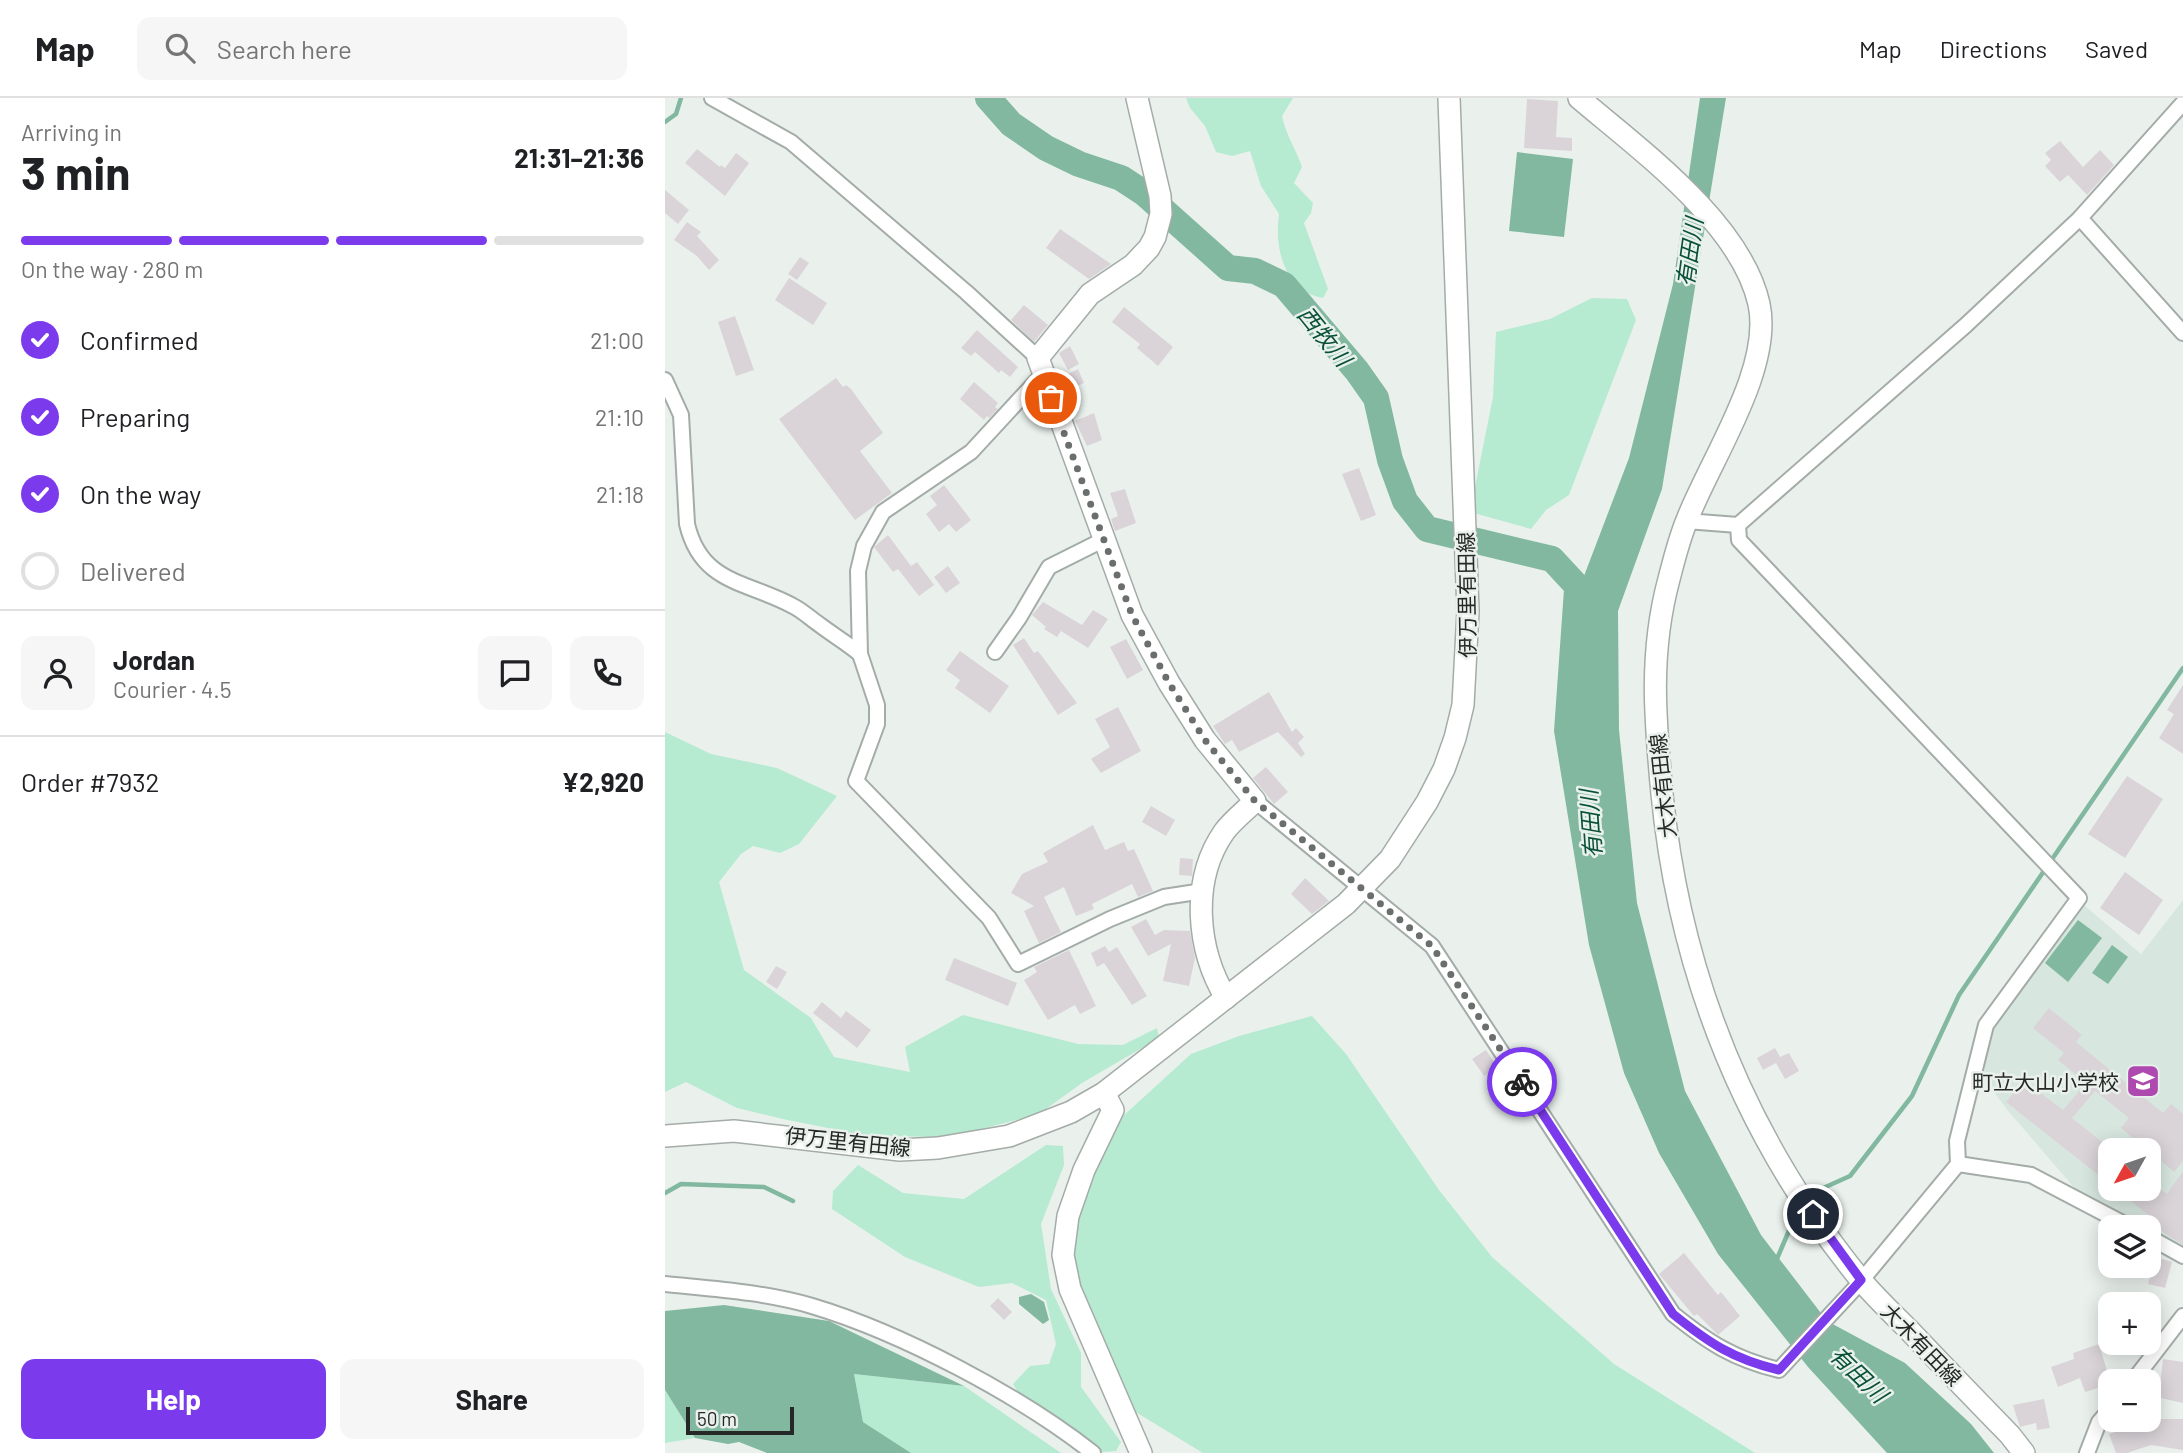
<!DOCTYPE html>
<html lang="en">
<head>
<meta charset="utf-8">
<style>
	body { margin:0; font-family:Barlow,"Noto Sans JP",sans-serif; background:#f6f6f6; color:#202124; height:100vh; display:flex; flex-direction:column; font-size:26px; white-space:nowrap }
	* { box-sizing:border-box; margin:0 }
	p { font-size:23px; color:#757577 }
	.icon { flex:none; width:38px; height:38px; fill:none; stroke:currentColor; stroke-width:2; stroke-linecap:round; stroke-linejoin:round }
	.map { position:relative; flex:1; overflow:hidden }
	.drawer { display:flex; flex-direction:column; background:#fff; width:665px }
	.drawer>* { flex:none }
	.needle { width:46px; rotate:230deg }
	.buttons { position:absolute; left:1433px; top:1040px; display:grid; gap:14px }
	.buttons a { display:grid; place-items:center; width:63px; height:63px; border-radius:14px; background:#fff; box-shadow:0 4px 18px #0003; font-size:35px }
	.scale { position:absolute; left:21px; bottom:18px; width:108px; box-sizing:border-box; padding-left:7px; border:4px solid #252826; border-top:0; font-size:19px; line-height:24px; white-space:nowrap; color:#252826; -webkit-text-stroke:5px #eaf1ed; paint-order:stroke }
	.pin { position:absolute; display:grid; place-items:center; width:60px; height:60px; color:#fff; margin:-30px; border:4px solid #fff; border-radius:50%; box-shadow:0 2px 7px #0007 }
	.courier { position:absolute; display:grid; place-items:center; width:70px; height:70px; margin:-35px; border:5px solid #7c3aed; border-radius:50%; background:#fff; color:#222; box-shadow:0 2px 9px #0007 }
	.headline em { font-style:normal; font-weight:700 }
	.headline div { display:flex; flex-direction:column-reverse }
	.headline { display:flex; align-items:center; justify-content:space-between; height:119px; padding:0 21px }
	h1 { font-size:46px; font-weight:700; line-height:52px }
	.bar { display:grid; grid-template-columns:repeat(4,1fr); gap:10px 7px; align-content:center; height:84px; padding:0 21px }
	.bar i { height:9px; border-radius:5px; background:#e0e0e0 }
	.bar .on { background:#7c3aed }
	.bar p { grid-column:span 4 }
	.line { display:flex; align-items:center; gap:18px; padding:0 21px; border-top:2px solid #e0e0e0 }
	.line div { flex:1 }
	.round { display:grid; place-items:center; flex:none; width:74px; height:74px; border-radius:14px; background:#f6f6f6 }
	ol { padding:0 21px; list-style:none }
	li { display:flex; align-items:center; gap:21px; height:77px }
	li p { margin-inline-start:auto }
	li .icon { padding:7px; border-radius:50%; background:#7c3aed; color:#fff; stroke-width:4 }
	li:last-child { color:#757577 }
	li i { width:38px; height:38px; border:4px solid #e0e0e0; border-radius:50% }
	.primary-button { display:flex; gap:14px; margin-top:auto; padding:14px 21px }
	.primary-button a { flex:1; height:80px; border-radius:14px; background:#7c3aed; color:#fff; font-size:28px; font-weight:700; line-height:80px; text-align:center }
	.primary-button a+a { background:#f6f6f6; color:#202124 }
	header { display:flex; align-items:center; gap:42px; box-sizing:border-box; height:98px; padding:0 35px; background:#fff; border-bottom:2px solid #e0e0e0 }
	header strong { font-size:33px }
	nav { display:flex; gap:38px; margin-inline-start:auto; font-size:24px }
	.search { width:490px; height:63px; background:#f6f6f6; display:flex; align-items:center; gap:18px; box-sizing:border-box; padding:0 24px; border-radius:14px; color:#757577; font-size:26px }
	main { display:flex; flex:1; min-height:0 }
	.map>svg:first-child { display:block }
</style>
</head>
<body>
<header>
<strong>Map</strong>
<div class="search"><svg class="icon" aria-label="search" viewBox="0 0 24 24"><circle cx="10" cy="10" r="6"/><path d="M15 15l6 6"/></svg>Search here</div>
<nav><a>Map</a><a>Directions</a><a>Saved</a></nav>
</header>
<main>
<section class="drawer">
<div class="headline"><div><h1>3 min</h1><p>Arriving in</p></div><em>21:31–21:36</em></div>
<div class="bar"><i class="on"></i><i class="on"></i><i class="on"></i><i></i><p>On the way · 280 m</p></div>
<ol>
<li><svg class="icon" aria-label="check" viewBox="0 0 24 24"><path d="M5 12l5 5 9-10"/></svg>Confirmed<p>21:00</p></li>
<li><svg class="icon" aria-label="check" viewBox="0 0 24 24"><path d="M5 12l5 5 9-10"/></svg>Preparing<p>21:10</p></li>
<li><svg class="icon" aria-label="check" viewBox="0 0 24 24"><path d="M5 12l5 5 9-10"/></svg>On the way<p>21:18</p></li>
<li><i></i>Delivered</li>
</ol>
<div class="line" style="height:126px"><a class="round"><svg class="icon" aria-label="person" viewBox="0 0 24 24"><circle cx="12" cy="8" r="4"/><path d="M4 21q1-7 8-7t8 7"/></svg></a><div><b>Jordan</b><p>Courier · 4.5</p></div><a class="round"><svg class="icon" aria-label="chat" viewBox="0 0 24 24"><path d="M4 5h16v11H9l-5 4z"/></svg></a><a class="round"><svg class="icon" aria-label="phone" viewBox="0 0 24 24"><path d="M5 4h4l2 5-3 2q2 4 5 5l2-3 5 2v4C11 20 4 13 5 4z"/></svg></a></div>
<div class="line" style="height:91px"><div>Order #7932</div><b>¥2,920</b></div>
<div class="primary-button"><a>Help</a><a>Share</a></div>
</section>
<div class="map">
<svg width="1518" height="1355" viewBox="0 0 1518 1355">
	<rect width="100%" height="100%" fill="#eaf1ed"/>
	<!-- built -->
	<path fill="#d7e7df" fill-rule="evenodd" d="M1518,802V1154L1484,1134V1129H1474L1412,1093L1344,1014L1316,977L1328,929L1418,806L1476,856ZM1446,1052H1484V1090H1446Z"/>
	<!-- green -->
	<g fill="#b6ead1">
		<path d="M521,0H628L617,18C621,37 631,51 637,69L629,85L648,105L646,115L639,125L663,191L658,200C619,193 609,150 614,116L596,88L585,53L567,58L551,54L540,28L525,10Z"/>
		<polygon points="927,200 962,201 971,222 904,397 881,412 866,431 805,414 828,299 831,234 885,221"/>
		<polygon points="0,634 46,656 112,670 172,698 134,746 115,755 88,748 76,756 54,784 79,872 146,920 169,959 245,974 240,949 298,917 413,946 458,947 492,930 494,940 417,985 374,1016 285,1039 203,1038 118,1021 72,1010 21,984 0,994"/>
		<polygon points="647,918 681,956 774,1092 827,1159 949,1266 1090,1355 538,1355 469,1313 414,1201 407,1155 422,1083 457,1019 526,956 574,938"/>
		<polygon points="381,1047 398,1048 399,1067 376,1126 386,1191 416,1255 416,1289 456,1344 451,1353 437,1354 357,1301 348,1286 365,1268 384,1266 391,1246 381,1202 347,1185 314,1189 240,1159 167,1111 168,1093 193,1067 238,1095 299,1101"/>
		<polygon points="189,1276 299,1288 396,1355 246,1355 198,1324"/>
		<polygon points="0,1292 30,1340 0,1345"/>
	</g>
	<!-- water -->
	<g fill="#81b89f">
		<polygon points="1035,0 1061,0 997,391 953,513 954,632 972,805 1020,993 1096,1137 1162,1223 1240,1265 1306,1326 1329,1355 1222,1355 1143,1269 1053,1156 994,1055 959,975 924,847 889,633 900,477 919,478 964,360 1008,186"/>
		<polygon points="852,54 908,61 899,139 844,133"/>
		<polygon points="1413,822 1437,840 1403,884 1380,865"/>
		<polygon points="1447,847 1463,859 1443,886 1427,875"/>
		<polygon points="366,1196 379,1204 384,1222 378,1226 354,1206 354,1199"/>
		<polygon points="59,1207 164,1223 299,1288 189,1276 198,1324 246,1355 102,1355 74,1344 63,1346 30,1340 0,1292 0,1213"/>
	</g>
	<g fill="none" stroke-linecap="round" stroke-linejoin="round">
		<!-- stream -->
		<g stroke="#81b89f" stroke-width="4.5">
			<polyline points="0,24 11,16 16,0"/>
			<polyline points="0,1095 16,1086 99,1089 128,1103"/>
			<polyline points="1146,1103 1156,1091 1185,1078 1247,998 1294,897 1518,570"/>
			<polyline points="1111,1163 1126,1128 1138,1113"/>
		</g>
		<!-- river -->
		<polyline stroke="#81b89f" stroke-width="26" points="323,0 346,26 381,50 414,66 456,80 479,95 563,170 590,173 619,187 692,273 711,300 725,362 740,403 762,431 887,461 925,502"/>
	</g>
	<!-- building -->
	<g fill="#dad4d9">
		<polygon points="862,1 893,3 891,39 907,40 907,53 859,50"/>
		<polygon points="1395,43 1418,69 1435,52 1449,67 1422,97 1403,77 1395,84 1380,68 1386,62 1380,55"/>
		<polygon points="32,51 55,69 56,67 60,70 71,55 84,65 60,98 20,65"/>
		<polygon points="0,92 24,112 13,126 0,115"/>
		<polygon points="22,124 36,134 32,138 54,162 44,172 32,158 9,142"/>
		<polygon points="395,131 446,166 424,181 381,150"/>
		<polygon points="135,159 144,165 132,182 123,176"/>
		<polygon points="124,180 162,205 148,227 110,202"/>
		<polygon points="359,207 383,227 369,244 346,222"/>
		<polygon points="459,209 508,249 493,268 472,250 475,246 447,224"/>
		<polygon points="70,218 89,272 71,278 53,224"/>
		<polygon points="312,232 353,269 345,279 336,272 334,275 310,254 306,258 296,250"/>
		<polygon points="405,248 414,266 403,272 394,255"/>
		<polygon points="413,271 419,285 401,293 395,280"/>
		<polygon points="171,280 178,289 181,287 186,291 218,335 195,353 227,395 190,422 114,321"/>
		<polygon points="309,284 333,305 330,309 333,311 324,320 322,318 319,322 295,301"/>
		<polygon points="429,315 437,342 422,348 410,323"/>
		<polygon points="694,370 711,417 696,423 677,376"/>
		<polygon points="279,387 306,422 291,434 284,426 274,434 261,416 272,407 265,398"/>
		<polygon points="460,391 471,425 450,433 446,421 453,418 445,395"/>
		<polygon points="223,437 246,468 252,464 269,487 254,498 233,471 228,474 209,449"/>
		<polygon points="283,468 295,485 281,495 269,479"/>
		<polygon points="378,504 417,527 428,512 443,521 423,550 396,533 392,539 379,531 381,529 367,517"/>
		<polygon points="359,540 369,555 373,553 412,605 393,617 348,547"/>
		<polygon points="461,541 478,572 462,581 445,549"/>
		<polygon points="295,553 344,588 325,615 290,590 295,582 281,572"/>
		<polygon points="1518,587 1518,656 1494,640 1509,616 1502,612"/>
		<polygon points="604,594 627,634 631,630 639,639 633,645 640,656 636,659 613,634 574,654 567,642 560,646 548,628"/>
		<polygon points="453,609 476,653 436,675 426,661 445,649 430,621"/>
		<polygon points="601,669 623,694 609,706 588,680"/>
		<polygon points="1462,678 1498,701 1460,760 1423,736"/>
		<polygon points="486,708 510,722 501,738 477,724"/>
		<polygon points="428,727 440,752 459,744 463,753 469,751 488,793 473,799 467,786 427,806 429,811 411,818 399,789 379,799 396,834 374,845 359,813 369,808 346,795 357,776 383,764 378,755"/>
		<polygon points="515,760 528,761 527,778 514,777"/>
		<polygon points="1460,774 1498,802 1474,837 1435,810"/>
		<polygon points="640,780 664,803 647,816 626,796"/>
		<polygon points="481,821 490,837 499,832 525,833 530,860 524,888 498,883 506,846 483,858 466,829"/>
		<polygon points="440,848 444,854 452,849 482,898 467,907 439,865 432,869 426,855"/>
		<polygon points="404,852 431,908 415,916 410,907 383,922 359,882 372,874 369,869"/>
		<polygon points="289,860 352,885 343,908 280,882"/>
		<polygon points="111,868 122,874 112,891 101,884"/>
		<polygon points="157,904 176,920 181,913 206,932 192,950 148,915"/>
		<polygon points="1384,910 1417,937 1411,944 1498,1015 1506,1006 1518,1016 1518,1063 1509,1074 1484,1052 1461,1052 1469,1041 1456,1030 1464,1020 1430,993 1407,1020 1446,1051 1446,1087 1341,1004 1359,982 1398,1012 1421,985 1393,962 1399,955 1368,930"/>
		<polygon points="1110,950 1115,959 1124,955 1134,973 1120,981 1111,965 1098,972 1092,960"/>
		<polygon points="821,952 832,969 819,978 807,961"/>
		<polygon points="1518,1073 1518,1147 1483,1124 1486,1119 1449,1090 1484,1090 1484,1082 1502,1096"/>
		<polygon points="1019,1155 1053,1197 1056,1194 1075,1218 1053,1237 1032,1216 1029,1218 994,1176"/>
		<polygon points="1490,1159 1507,1164 1500,1190 1483,1186"/>
		<polygon points="333,1200 347,1214 339,1222 325,1208"/>
		<polygon points="1434,1246 1446,1286 1420,1294 1415,1280 1393,1289 1386,1269 1409,1261 1408,1255"/>
		<polygon points="1498,1261 1518,1264 1518,1305 1487,1298 1490,1284 1495,1286"/>
		<polygon points="1379,1301 1385,1330 1372,1332 1371,1325 1355,1329 1348,1307"/>
		<polygon points="1460,1321 1518,1321 1518,1352 1486,1347 1462,1355 1451,1355 1444,1336 1462,1330"/>
	</g>
	<g fill="none" stroke-linecap="round" stroke-linejoin="round">
		<!-- street casing -->
		<g stroke="#a4aca8" stroke-width="18">
			<g id="street">
				<polyline points="47,0 126,44 301,194 373,260"/>
				<polyline points="1415,120 1518,235"/>
				<path d="M0,282L16,317L22,426C36,486 82,483 128,508C138,513 146,521 155,527C168,537 182,545 195,556L193,473L199,448L218,414L306,354L378,276"/>
				<polyline points="1021,423 1073,427 1301,227 1415,120 1518,5"/>
				<polyline points="330,554 354,520 384,469 438,442"/>
				<polyline points="195,556 212,607 212,626 191,683 324,820 353,866 445,821 499,799 538,793"/>
				<path d="M590,703L767,848L1008,1216C1044,1245 1069,1261 1114,1272L1191,1189L1293,1066L1292,1043L1321,927L1414,800L1074,442L1073,427"/>
				<polyline points="1293,1066 1366,1077 1465,1129"/>
				<polyline points="1484,1139 1518,1158"/>
				<path d="M0,1186C49,1191 99,1194 147,1208C237,1235 354,1297 428,1355"/>
				<polyline points="1468,1283 1518,1218"/>
				<polyline points="1422,1355 1434,1324 1446,1310"/>
			</g>
		</g>
		<!-- secondary casing -->
		<g stroke="#a4aca8" stroke-width="24">
			<g id="secondary">
				<path d="M472,0L495,98L496,116L490,139L484,150L468,167L425,196L373,260L467,517L504,585L540,642L590,703C580,713 567,723 559,734C525,783 532,852 561,900"/>
				<path d="M914,0C975,52 1076,125 1094,206C1108,271 1045,362 1022,422C1014,441 1009,462 1004,481C984,555 990,621 997,696C1015,878 1080,1039 1195,1181C1210,1199 1227,1215 1243,1231C1277,1267 1311,1302 1345,1337L1359,1355"/>
				<polyline points="439,995 448,1012 419,1072 403,1118 398,1157 405,1191 476,1355"/>
				<polyline points="0,1038 69,1033 235,1052 273,1050 344,1038 406,1014 439,995 681,806 725,761 762,704 779,671 790,640 798,607 803,513 784,0"/>
			</g>
		</g>
		<!-- street -->
		<use href="#street" stroke="#fff" stroke-width="14"/>
		<!-- secondary -->
		<use href="#secondary" stroke="#fff" stroke-width="21"/>
	</g>
	<g fill="none" stroke-linecap="round" stroke-linejoin="round">
		<!-- done -->
		<polyline stroke="#6a6e6c" stroke-width="7" stroke-dasharray="0 12.6" points="386,300 467,517 504,585 540,642 590,703 767,848 857,984"/>
		<!-- route -->
		<path stroke="#7c3aed" stroke-width="9" d="M857,984L1008,1216C1044,1245 1068,1261 1114,1272L1196,1182L1148,1116"/>
	</g>
	<!-- icons -->
	<defs>
		<g id="school-square" transform="scale(1.75)"><rect x="-9" y="-9" width="18" height="18" rx="4" fill="#ae4aaf" stroke="#eaf1ed"/><path d="M0-5L7-2L0 1L-7-2ZM-4 1L0 2.5L4 1V4Q0 6-4 4Z" fill="#fff"/></g>
	</defs>
	<g fill-rule="evenodd">
		<use href="#school-square" x="1478" y="983"/>
	</g>
	<g text-anchor="middle" dominant-baseline="central" stroke-width="5" stroke-linejoin="round" paint-order="stroke">
		<!-- street labels -->
		<g font-size="21" fill="#252826" stroke="#eaf1ed">
			<text transform="translate(801 497) rotate(-91)">伊万里有田線</text>
			<text transform="translate(997 688) rotate(-96)">大木有田線</text>
			<text transform="translate(183 1043) rotate(6)">伊万里有田線</text>
			<text transform="translate(1257 1246) rotate(46)">大木有田線</text>
		</g>
		<!-- poi labels -->
		<g font-size="21" fill="#252826" stroke="#eaf1ed" text-anchor="end">
			<text x="1454" y="983">町立大山小学校</text>
		</g>
		<!-- water labels -->
		<g font-size="23" font-style="italic" fill="#095139" stroke="#eaf1ed">
			<text transform="translate(1024 154) rotate(-82)">有田川</text>
			<text transform="translate(660 238) rotate(51)">西牧川</text>
			<text transform="translate(925 726) rotate(-94)">有田川</text>
			<text transform="translate(1194 1276) rotate(44)">有田川</text>
		</g>
	</g>
</svg>
<div class="buttons">
<a><svg class="needle" viewBox="-14 -14 28 28"><path d="M0-13l5 13h-10z" fill="#e53935"/><path d="M0 13l5-13h-10z" fill="#757577"/></svg></a>
<a><svg class="icon" aria-label="layers" viewBox="0 0 24 24"><path d="M12 4l9 5-9 5-9-5zM3 14l9 5 9-5"/></svg></a>
<a>+</a>
<a>−</a>
</div>
<div class="scale">50 m</div>
<div class="pin" style="left:386px;top:300px;background:#ea580c"><svg class="icon" aria-label="bag" viewBox="0 0 24 24"><path d="M5 8h14l-1 12H6zM9 8a3 3 0 0 1 6 0"/></svg></div>
<div class="pin" style="left:1148px;top:1116px;background:#1f2937"><svg class="icon" aria-label="home" viewBox="0 0 24 24"><path d="M3 11l9-7 9 7M6 9v11h12V9"/></svg></div>
<div class="courier" style="left:857px;top:984px"><svg class="icon" aria-label="bike" viewBox="0 0 24 24"><circle cx="6" cy="16" r="4"/><circle cx="18" cy="16" r="4"/><path d="M6 16l4-8h5l3 8M10 8l3 8H6M13 5h3"/></svg></div>
</div>
</main>
</body>
</html>
